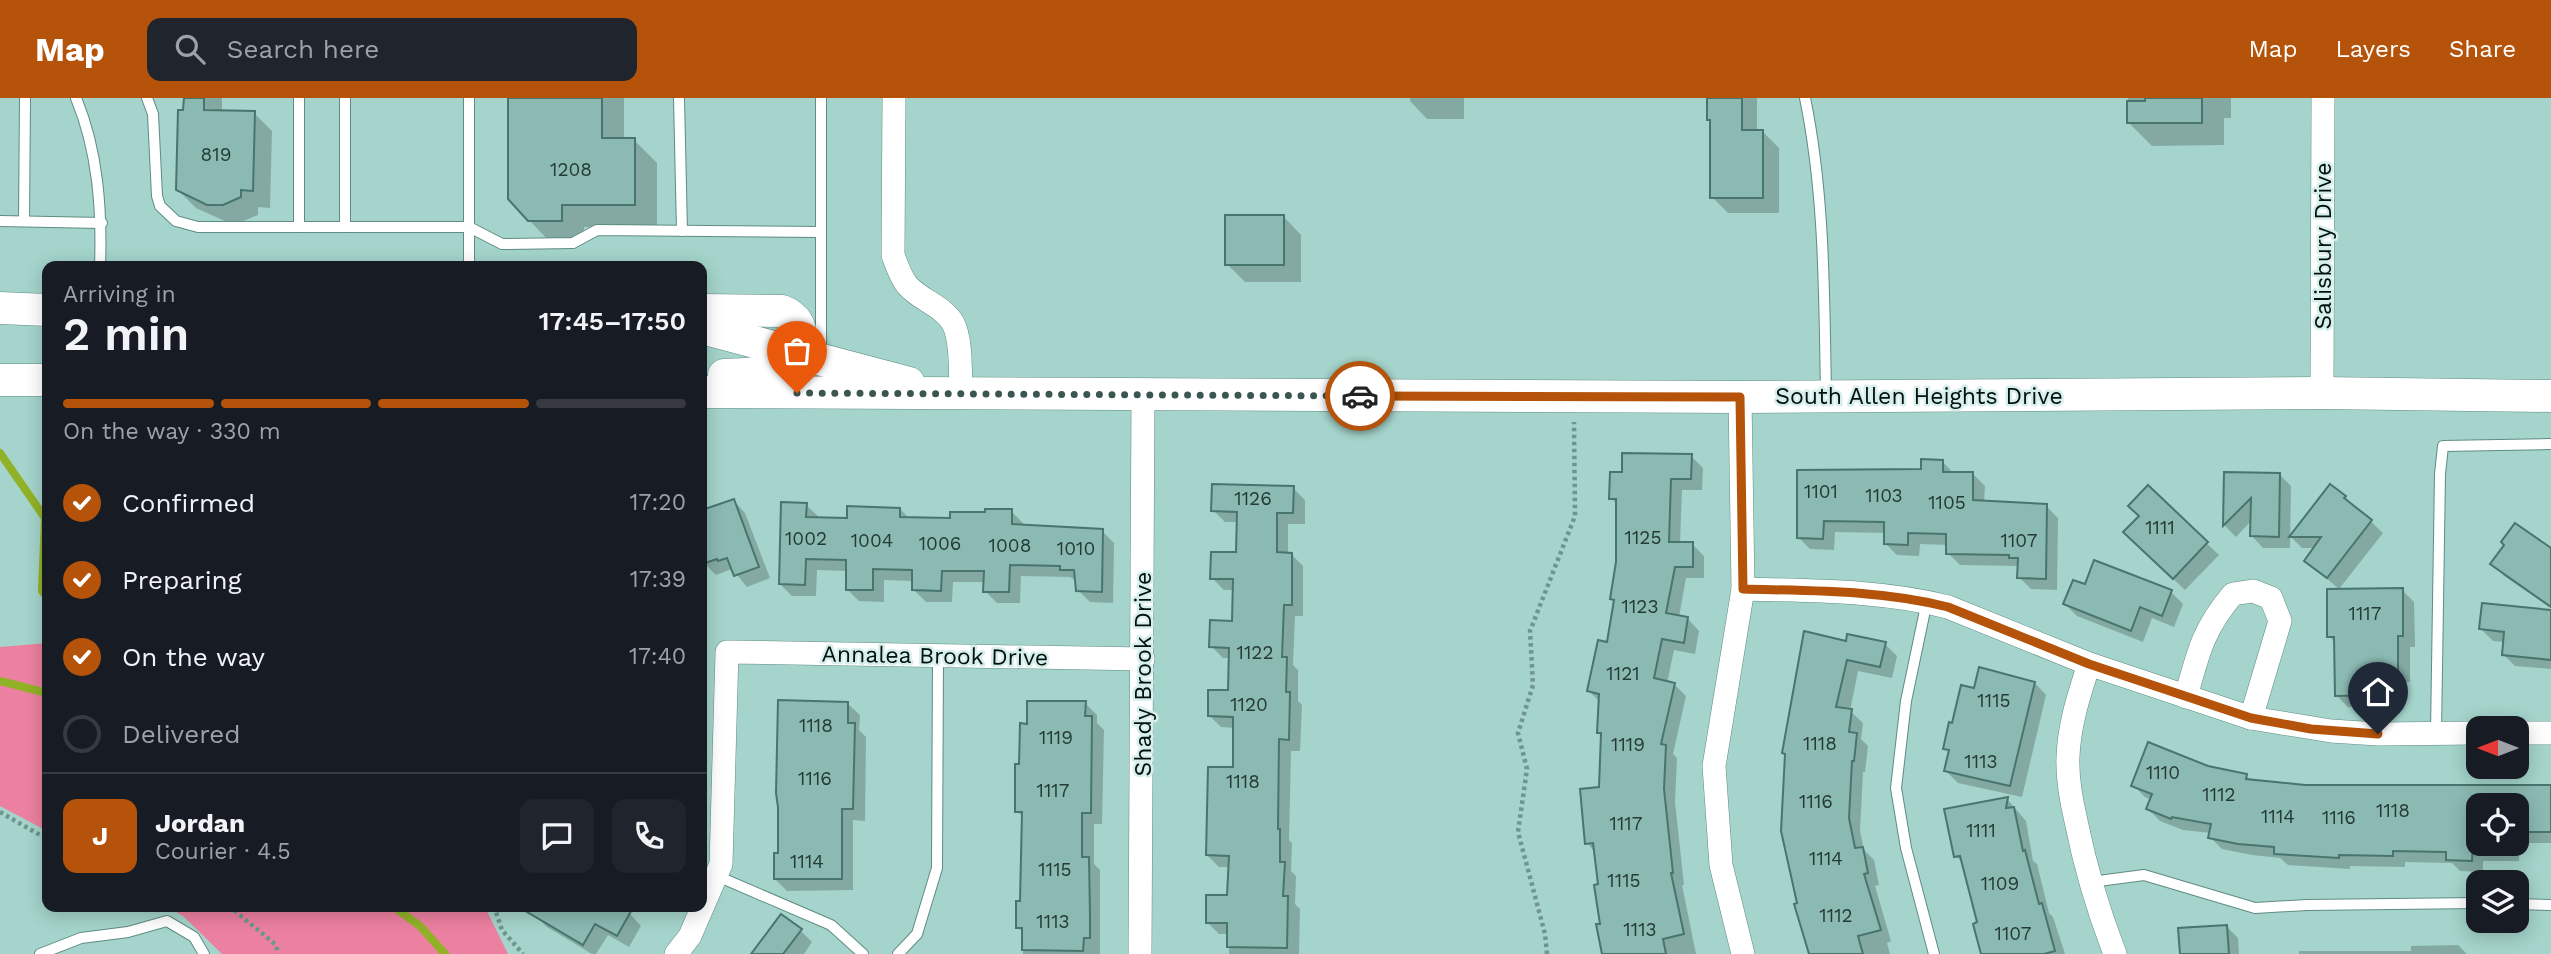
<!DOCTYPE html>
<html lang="en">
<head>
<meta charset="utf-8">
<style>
	body { margin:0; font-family:"Work Sans",sans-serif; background:#20242c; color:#f1f3f6; height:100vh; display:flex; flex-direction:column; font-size:26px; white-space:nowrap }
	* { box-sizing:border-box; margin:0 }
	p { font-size:23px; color:#9ea1a6 }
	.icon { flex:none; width:38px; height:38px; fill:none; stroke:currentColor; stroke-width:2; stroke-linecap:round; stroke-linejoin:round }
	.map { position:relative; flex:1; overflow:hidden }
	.side { position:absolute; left:42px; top:163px; width:665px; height:651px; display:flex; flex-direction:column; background:#171b24; border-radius:14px; box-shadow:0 4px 18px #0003 }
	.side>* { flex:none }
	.needle { width:46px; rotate:270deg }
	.buttons { position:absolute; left:2466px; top:618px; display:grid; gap:14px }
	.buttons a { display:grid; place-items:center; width:63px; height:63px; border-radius:14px; background:#171b24; box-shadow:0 4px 18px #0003; font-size:35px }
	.pin { position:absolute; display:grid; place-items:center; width:60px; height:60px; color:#fff; margin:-72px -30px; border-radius:50% 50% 50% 0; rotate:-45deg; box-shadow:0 0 7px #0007 }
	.pin .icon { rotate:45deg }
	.courier { position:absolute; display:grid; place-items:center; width:70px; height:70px; margin:-35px; border:5px solid #b45309; border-radius:50%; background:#fff; color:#222; box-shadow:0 2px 9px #0007 }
	.summary em { font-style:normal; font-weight:600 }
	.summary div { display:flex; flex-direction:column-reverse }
	.summary { display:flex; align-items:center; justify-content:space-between; height:119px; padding:0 21px }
	h1 { font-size:46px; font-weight:600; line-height:52px }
	.bar { display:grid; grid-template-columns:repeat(4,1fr); gap:10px 7px; align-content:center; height:84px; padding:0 21px }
	.bar i { height:9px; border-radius:5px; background:#363941 }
	.bar .current { background:#b45309 }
	.bar p { grid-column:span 4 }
	.line { display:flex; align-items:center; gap:18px; padding:0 21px; border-top:2px solid #363941 }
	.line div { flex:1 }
	.round { display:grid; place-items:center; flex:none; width:74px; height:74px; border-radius:14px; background:#20242c }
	ol { padding:0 21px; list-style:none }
	li { display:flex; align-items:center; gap:21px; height:77px }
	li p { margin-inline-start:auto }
	li .icon { padding:7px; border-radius:50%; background:#b45309; color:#fff; stroke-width:4 }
	li:last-child { color:#9ea1a6 }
	li i { width:38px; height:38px; border:4px solid #363941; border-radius:50% }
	header { display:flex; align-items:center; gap:42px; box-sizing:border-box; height:98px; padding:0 35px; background:#b45309; color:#fff }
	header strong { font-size:33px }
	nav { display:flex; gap:38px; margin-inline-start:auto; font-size:24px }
	.search { width:490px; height:63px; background:#20242c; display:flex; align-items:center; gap:18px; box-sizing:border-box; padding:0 24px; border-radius:14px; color:#9ea1a6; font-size:26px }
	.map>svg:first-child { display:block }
</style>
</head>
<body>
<header>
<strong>Map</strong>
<div class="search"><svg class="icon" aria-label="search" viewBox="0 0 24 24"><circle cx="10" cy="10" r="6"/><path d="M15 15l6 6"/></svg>Search here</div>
<nav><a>Map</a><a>Layers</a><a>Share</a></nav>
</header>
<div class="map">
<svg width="2551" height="856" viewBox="0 0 2551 856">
	<rect width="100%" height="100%" fill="#a4d4cb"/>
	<!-- green -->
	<g fill="#ec80a0">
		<polygon points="47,545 47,733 0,708 0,549"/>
		<polygon points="168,809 485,809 508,856 222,856 183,818"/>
	</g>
	<!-- shadow -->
	<g fill="#0003" fill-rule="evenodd">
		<polygon points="185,0 222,0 222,14 254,15 272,33 270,110 258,109 258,117 241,124 227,124 196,110 178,92"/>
		<polygon points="509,0 624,0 624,42 634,42 657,65 657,129 584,129 584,146 552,146 529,122"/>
		<polygon points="1410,0 1464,0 1464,21 1427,21 1410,3"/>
		<polygon points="1709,0 1757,0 1757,34 1763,34 1779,50 1779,115 1728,115 1712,99 1712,24 1709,21"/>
		<polygon points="2128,0 2231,0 2231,20 2224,20 2224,47 2152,48 2129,25"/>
		<polygon points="1284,119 1301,137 1301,184 1245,184 1227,166"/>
		<polygon points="1691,358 1703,370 1702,392 1682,392 1680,446 1692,446 1704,458 1704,480 1686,480 1679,519 1688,521 1699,533 1695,556 1674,552 1667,585 1674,586 1686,598 1673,656 1677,660 1675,704 1684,787 1682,787 1696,856 1604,856 1595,754 1587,745 1601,690 1603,639 1599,634 1600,604 1589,593 1608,546 1616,504 1612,500 1618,465 1618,407 1611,400 1623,376"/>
		<polygon points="1942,363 1954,376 1973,376 1985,388 1984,404 2046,408 2058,420 2057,492 2031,491 2019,479 2019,468 1960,467 1948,455 1948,447 1920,446 1919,458 1897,457 1885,445 1886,435 1835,434 1834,452 1810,451 1798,439 1799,374 1923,373"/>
		<polygon points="2226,376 2279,376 2291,388 2290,450 2263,450 2252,438 2252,422 2236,439 2225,428"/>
		<polygon points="1293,390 1305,402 1305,426 1288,426 1288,456 1291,456 1303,468 1303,518 1295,518 1293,567 1298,572 1298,603 1302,607 1300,653 1291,653 1289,742 1292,745 1291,773 1296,778 1295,806 1300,811 1299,856 1229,856 1229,836 1219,836 1207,824 1228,799 1230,769 1219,769 1207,757 1234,671 1235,630 1221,629 1209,617 1230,594 1231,560 1223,560 1211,548 1234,525 1235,492 1224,492 1212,480 1237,456 1239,424 1225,424 1213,412"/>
		<polygon points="2148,390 2219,457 2185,492 2137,446"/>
		<polygon points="2345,399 2383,435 2339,491 2306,463 2315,450 2302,450 2291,439"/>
		<polygon points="734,403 745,415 770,480 747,489 734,473 729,472 716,477 704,465 702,459 702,414"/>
		<polygon points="806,407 818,418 818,421 849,422 900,411 909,420 952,421 1011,413 1023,425 1023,429 1102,433 1114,445 1113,505 1090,504 1078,492 1077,483 1070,479 1021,478 1020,505 997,505 985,493 985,484 953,484 952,504 926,504 914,492 914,483 884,482 884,504 859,503 847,491 848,473 817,472 816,498 792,498 780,486"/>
		<polygon points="2551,453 2551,510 2504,478 2493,466"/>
		<polygon points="2095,464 2171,494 2183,506 2174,529 2152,520 2143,544 2077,518 2065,506 2086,488"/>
		<polygon points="2402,492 2414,504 2415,549 2410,549 2410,584 2394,584 2394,608 2348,609 2336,597 2336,545 2329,538"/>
		<polygon points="2551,514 2551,571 2515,568 2503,556 2505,544 2493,543 2481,531"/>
		<polygon points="1847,545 1885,546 1897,558 1892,580 1858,573 1850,613 1863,625 1861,641 1868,648 1865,674 1863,674 1860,733 1864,752 1874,762 1879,787 1875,788 1891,843 1887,845 1890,856 1811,856 1799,806 1787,658 1783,655"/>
		<polygon points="2035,585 2046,597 2022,699 1958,685 1946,673 1950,655 1945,650 1976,593"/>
		<polygon points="1085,605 1097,617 1097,625 1104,632 1102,726 1094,726 1094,766 1100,772 1100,856 1023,856 1023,835 1018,829 1022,805 1024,720 1017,713 1021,668 1029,627"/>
		<polygon points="848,606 860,617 859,632 866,639 865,723 853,722 853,792 787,793 775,781 780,757"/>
		<path d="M2208,670L2246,678L2252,683L2305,688L2545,689V687H2551V745H2519V763H2483V774L2460,773L2452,765L2405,764V769L2350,768V771L2288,767L2280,760L2252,757L2222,751L2210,739L2211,735L2183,732L2160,723L2148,711L2152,702L2145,699L2133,687ZM2478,707H2516V746H2478Z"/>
		<polygon points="2007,701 2026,723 2033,763 2037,766 2049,815 2053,819 2065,856 1984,856 1979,825 1964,766 1956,758"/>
		<polygon points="617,808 630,816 641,828 629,849 608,837 596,856 592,856 547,829 535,817"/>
		<polygon points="2226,828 2238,840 2239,856 2181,856"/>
		<polygon points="801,833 812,844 804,856 754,856"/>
		<polygon points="2458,847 2467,856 2299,856 2299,853 2411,853 2411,848"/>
	</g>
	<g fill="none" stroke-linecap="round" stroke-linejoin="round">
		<!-- stream -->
		<g stroke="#91b227" stroke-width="8">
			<polyline points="0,355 45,420 42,493 47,499"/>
			<polyline points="0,583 47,595"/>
			<polyline points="393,808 421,829 445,856"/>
		</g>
	</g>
	<!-- building -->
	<g fill="#8bbab2" stroke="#48756d" stroke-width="2">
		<polygon points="184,0 204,0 204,12 255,13 253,93 241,92 241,99 223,107 207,107 176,92 178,12 183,12"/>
		<polygon points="508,0 602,0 602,40 635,40 635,107 562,107 562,123 528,123 508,101"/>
		<polygon points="1707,0 1742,0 1742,32 1763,32 1763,100 1710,100 1710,22 1707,22"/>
		<polygon points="2145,0 2202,0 2202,25 2127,25 2127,3 2145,3"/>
		<rect x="1225" y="117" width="59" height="50"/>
		<polygon points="1622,355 1692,356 1691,381 1671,381 1669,444 1693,444 1693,469 1675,469 1666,515 1688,519 1684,545 1662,541 1654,580 1675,585 1661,646 1666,647 1664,691 1673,775 1671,775 1684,836 1663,841 1666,856 1602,856 1596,826 1600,826 1594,787 1598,786 1593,745 1585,746 1580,691 1599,689 1601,635 1597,635 1599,596 1587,593 1598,542 1607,544 1614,502 1610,501 1616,464 1616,401 1609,401 1610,374 1622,374"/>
		<polygon points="1921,361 1943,362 1943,374 1973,374 1973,402 2047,406 2046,481 2017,480 2018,460 2009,460 2009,457 1946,456 1946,436 1908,435 1908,447 1884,446 1884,424 1824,423 1823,441 1797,440 1797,372 1921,371"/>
		<polygon points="2224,374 2280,375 2279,439 2250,438 2251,400 2223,428"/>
		<polygon points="1212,386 1294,388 1293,415 1277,415 1277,454 1292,455 1292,507 1284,507 1282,559 1287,559 1286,594 1290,594 1289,642 1279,641 1278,731 1280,731 1280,764 1285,764 1283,798 1288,798 1287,850 1227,849 1227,825 1206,825 1206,797 1227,797 1229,758 1206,757 1208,669 1233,669 1233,619 1208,618 1208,592 1228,592 1229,550 1209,549 1210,522 1232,523 1233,481 1210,481 1211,454 1236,454 1237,414 1211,413"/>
		<polygon points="2330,386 2346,398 2344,400 2372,422 2327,480 2304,463 2321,439 2289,439"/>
		<polygon points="2148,387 2208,444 2173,481 2123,434 2139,418 2128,408"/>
		<polygon points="734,401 759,469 734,478 727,460 718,463 717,461 702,466 702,412"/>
		<polygon points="781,404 807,405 806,419 847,420 847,408 900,410 900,419 950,420 950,414 985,414 985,411 1012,411 1012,426 1103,431 1102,494 1076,493 1074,472 1060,472 1060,468 1010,467 1009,494 983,494 984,473 942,473 941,493 912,492 912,472 873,471 873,492 846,492 846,462 806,461 805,487 779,486"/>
		<polygon points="2515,425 2551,450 2551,509 2490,466 2504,447 2501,444"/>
		<polygon points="2094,462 2172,492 2162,518 2140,509 2131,533 2063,506 2073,482 2085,486"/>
		<polygon points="2403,490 2403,538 2398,538 2398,573 2383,573 2383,597 2335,598 2334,539 2327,539 2327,491"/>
		<polygon points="2482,505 2551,512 2551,562 2502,557 2504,534 2479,531"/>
		<polygon points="1804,533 1846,543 1847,536 1886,544 1880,569 1847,562 1836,609 1852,611 1849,634 1857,635 1854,663 1852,663 1849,720 1855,750 1863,749 1868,775 1864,776 1881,832 1858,838 1863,856 1809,856 1794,806 1797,805 1781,733 1785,656 1782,655"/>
		<polygon points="1979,569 2035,584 2010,688 1944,673 1949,652 1943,651 1949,624 1952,625 1961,587 1974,590"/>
		<polygon points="778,602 848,604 848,625 855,625 853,711 842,711 842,781 774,781 774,755 778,755 778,709 776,695"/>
		<polygon points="1027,603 1086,603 1085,618 1092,618 1091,715 1082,715 1082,759 1089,759 1090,817 1090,840 1084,840 1083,853 1022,852 1022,830 1016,830 1016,803 1020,803 1022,714 1015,714 1015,666 1019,666 1020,625 1027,626"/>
		<polygon points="2148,644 2208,668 2247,676 2246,681 2305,687 2551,687 2551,734 2516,734 2516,707 2475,707 2472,763 2446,762 2446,754 2393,753 2393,758 2339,757 2339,760 2274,756 2274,749 2238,746 2208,740 2211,726 2172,719 2171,721 2146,711 2152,696 2131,688"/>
		<polygon points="2008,699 2006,710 2014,709 2023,753 2025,752 2039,806 2042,805 2055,853 2044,856 1981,856 1973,826 1977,824 1960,758 1954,759 1944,711"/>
		<polygon points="517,808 634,808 617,838 595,826 583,847"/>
		<polygon points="781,816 802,831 783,856 751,856"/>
		<polygon points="2227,827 2229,856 2180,856 2178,830"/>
	</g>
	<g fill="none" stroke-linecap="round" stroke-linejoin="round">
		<!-- service casing -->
		<g stroke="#5f8c84" stroke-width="12">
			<g id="service">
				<path d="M76,0C98,53 102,111 100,168"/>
				<polyline points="147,0 153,16 157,98 160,108 176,123 198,129 469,129 502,146 573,145 597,132 821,134"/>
				<polyline points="345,0 345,129"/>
				<polyline points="679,0 682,133"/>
				<polyline points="821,0 821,257"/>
				<path d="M1805,0C1825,97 1824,197 1826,295"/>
				<polyline points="0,123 102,125"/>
				<polyline points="24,123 25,0"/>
				<polyline points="299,129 299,0"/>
				<polyline points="469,168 469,0"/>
				<polyline points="1927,503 1906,603 1896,690 1906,750 1934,856"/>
				<polyline points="2436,635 2440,376 2443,348 2551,346"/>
				<polyline points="717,778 831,827 863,856"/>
				<polyline points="2091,784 2144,777 2255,810 2307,807 2478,805"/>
				<polyline points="2516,806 2551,807"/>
				<polyline points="40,856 81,840 128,834 167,823 194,839 204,856"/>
				<polyline points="898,856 917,836 937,770 938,558"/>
			</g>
		</g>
		<!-- minor casing -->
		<g stroke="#5f8c84" stroke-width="24">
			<g id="minor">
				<path d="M894,0L893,157C897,168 900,178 907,187C921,203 942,207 953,225C962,242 960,277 961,296"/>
				<polyline points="2322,295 2323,0"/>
				<polyline points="1740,299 1743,491 1714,668 1721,767 1743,856"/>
				<path d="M1743,491C1811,493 1883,492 1948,509L2089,566L2251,620L2331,633L2378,636L2478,635"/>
				<path d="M2089,566C2079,597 2069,627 2068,659C2067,681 2071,702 2076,723C2085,768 2098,812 2115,856"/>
				<path d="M2186,599C2198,555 2203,531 2233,496L2253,493L2271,500L2280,523L2251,620"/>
				<polyline points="2516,635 2551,635"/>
				<polyline points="676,856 690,838 721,766 727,554 1143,561"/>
				<polyline points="1140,856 1143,297"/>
			</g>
		</g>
		<!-- secondary casing -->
		<g stroke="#5f8c84" stroke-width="33">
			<g id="secondary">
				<polyline points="0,210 47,212"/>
				<path d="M702,212L782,213C815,226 797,258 773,270C758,277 741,276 724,277"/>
				<polyline points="702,230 909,285"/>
				<polyline points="0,282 47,282"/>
				<polyline points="702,294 1740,299 2322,295 2551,298"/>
			</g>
		</g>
		<!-- path -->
		<g stroke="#6f958e" stroke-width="4.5" stroke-dasharray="3.5 3.5" stroke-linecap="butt">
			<polyline points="0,714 47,741"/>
			<polyline points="229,808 276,847 278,856"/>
			<polyline points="494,808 502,832 523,856"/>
			<polyline points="1547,856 1545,836 1518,734 1527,671 1518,635 1533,587 1530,533 1575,418 1574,324"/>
		</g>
		<!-- service -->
		<use href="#service" stroke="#fff" stroke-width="10"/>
		<!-- minor -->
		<use href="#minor" stroke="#fff" stroke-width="23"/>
		<!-- secondary -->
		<use href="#secondary" stroke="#fff" stroke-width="32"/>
	</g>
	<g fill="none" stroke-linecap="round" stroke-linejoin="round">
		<!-- done -->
		<polyline stroke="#3b5550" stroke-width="7" stroke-dasharray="0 12.6" points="797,295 1360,298"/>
		<!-- route -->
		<path stroke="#b45309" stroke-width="9" d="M1360,298L1740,299L1743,491C1811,493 1883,492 1948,509L2089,566L2251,620L2311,631L2378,636"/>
	</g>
	<g text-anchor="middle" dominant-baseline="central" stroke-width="5" stroke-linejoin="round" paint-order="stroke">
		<!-- number labels -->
		<g font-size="19" fill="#243b37">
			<text x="216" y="56">819</text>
			<text x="571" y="71">1208</text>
			<text x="1821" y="393">1101</text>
			<text x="1884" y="397">1103</text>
			<text x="1253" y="400">1126</text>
			<text x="1947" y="404">1105</text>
			<text x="2160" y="429">1111</text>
			<text x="1643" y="439">1125</text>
			<text x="806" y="440">1002</text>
			<text x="872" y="442">1004</text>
			<text x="2019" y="442">1107</text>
			<text x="940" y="445">1006</text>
			<text x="1010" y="447">1008</text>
			<text x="1076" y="450">1010</text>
			<text x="1640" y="508">1123</text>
			<text x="2365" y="515">1117</text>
			<text x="1255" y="554">1122</text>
			<text x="1623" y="575">1121</text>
			<text x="1994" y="602">1115</text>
			<text x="1249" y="606">1120</text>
			<text x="816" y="627">1118</text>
			<text x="1056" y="639">1119</text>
			<text x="1820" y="645">1118</text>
			<text x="1628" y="646">1119</text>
			<text x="1981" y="663">1113</text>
			<text x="2163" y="674">1110</text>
			<text x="815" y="680">1116</text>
			<text x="1243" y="683">1118</text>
			<text x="1053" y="692">1117</text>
			<text x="2219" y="696">1112</text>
			<text x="1816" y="703">1116</text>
			<text x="2393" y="712">1118</text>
			<text x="2278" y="718">1114</text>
			<text x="2339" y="719">1116</text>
			<text x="1626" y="725">1117</text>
			<text x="1981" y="732">1111</text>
			<text x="1826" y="760">1114</text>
			<text x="807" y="763">1114</text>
			<text x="1055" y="771">1115</text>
			<text x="1624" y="782">1115</text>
			<text x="2000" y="785">1109</text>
			<text x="1836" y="817">1112</text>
			<text x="1053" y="823">1113</text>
			<text x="1640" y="831">1113</text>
			<text x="2013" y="835">1107</text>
		</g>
		<!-- street labels -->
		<g font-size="23" fill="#02110e" stroke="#d7efea">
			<text transform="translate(2323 148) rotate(-90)">Salisbury Drive</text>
			<text x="1919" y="298">South Allen Heights Drive</text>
			<text transform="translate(935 558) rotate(1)">Annalea Brook Drive</text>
			<text transform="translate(1143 576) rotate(-90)">Shady Brook Drive</text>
		</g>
	</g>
</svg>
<div class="buttons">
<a><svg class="needle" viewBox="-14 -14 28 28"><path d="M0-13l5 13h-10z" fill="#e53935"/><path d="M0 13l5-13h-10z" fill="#9ea1a6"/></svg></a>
<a><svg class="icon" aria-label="locate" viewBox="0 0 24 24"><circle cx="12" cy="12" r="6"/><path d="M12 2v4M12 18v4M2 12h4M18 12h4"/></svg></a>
<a><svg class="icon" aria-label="layers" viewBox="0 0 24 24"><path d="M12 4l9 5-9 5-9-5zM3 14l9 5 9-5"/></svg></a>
</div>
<div class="pin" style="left:797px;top:295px;background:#ea580c"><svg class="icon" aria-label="bag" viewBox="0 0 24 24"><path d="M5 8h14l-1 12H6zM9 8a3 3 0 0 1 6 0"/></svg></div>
<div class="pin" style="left:2378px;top:636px;background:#1f2937"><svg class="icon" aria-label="home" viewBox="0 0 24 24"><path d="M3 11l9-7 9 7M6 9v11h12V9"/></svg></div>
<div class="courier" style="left:1360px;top:298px"><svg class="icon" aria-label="car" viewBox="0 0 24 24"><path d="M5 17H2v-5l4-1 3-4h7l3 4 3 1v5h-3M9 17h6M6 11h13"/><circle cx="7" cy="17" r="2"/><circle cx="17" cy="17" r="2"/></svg></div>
<section class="side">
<div class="summary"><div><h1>2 min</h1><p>Arriving in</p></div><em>17:45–17:50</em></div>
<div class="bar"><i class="current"></i><i class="current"></i><i class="current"></i><i></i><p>On the way · 330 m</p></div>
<ol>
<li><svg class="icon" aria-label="check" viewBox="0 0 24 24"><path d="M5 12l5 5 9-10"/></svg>Confirmed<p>17:20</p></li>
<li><svg class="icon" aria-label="check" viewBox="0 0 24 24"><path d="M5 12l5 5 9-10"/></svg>Preparing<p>17:39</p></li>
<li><svg class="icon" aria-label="check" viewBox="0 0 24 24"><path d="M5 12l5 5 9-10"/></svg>On the way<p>17:40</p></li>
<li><i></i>Delivered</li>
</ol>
<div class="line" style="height:126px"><b class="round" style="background:#b45309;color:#fff">J</b><div><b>Jordan</b><p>Courier · 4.5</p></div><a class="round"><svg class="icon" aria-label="chat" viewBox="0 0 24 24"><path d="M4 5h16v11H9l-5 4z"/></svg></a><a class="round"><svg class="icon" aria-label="phone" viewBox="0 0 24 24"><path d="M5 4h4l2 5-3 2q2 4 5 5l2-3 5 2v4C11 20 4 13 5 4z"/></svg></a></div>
</section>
</div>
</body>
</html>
